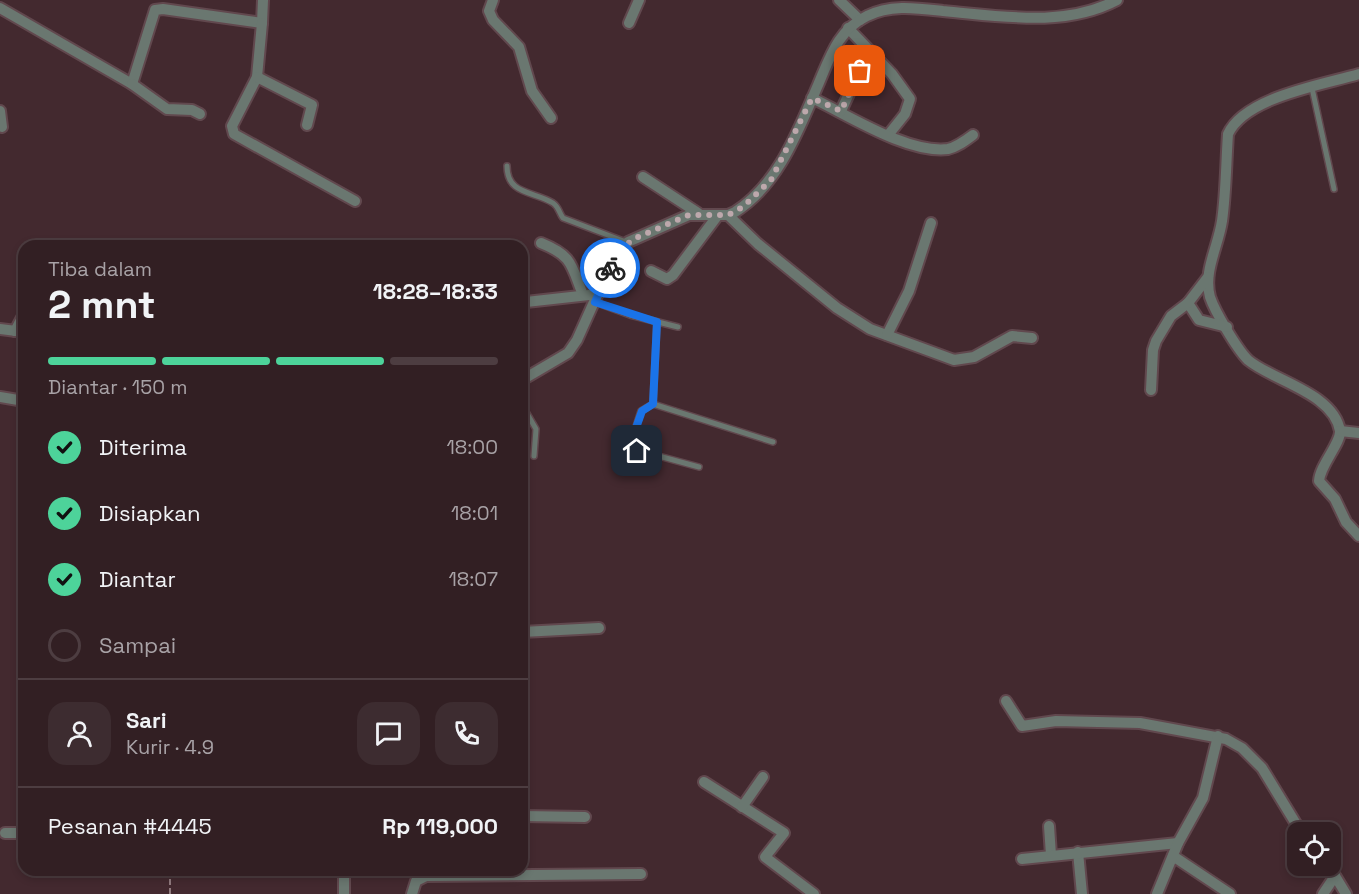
<!DOCTYPE html>
<html lang="id">
<head>
<meta charset="utf-8">
<style>
	body { margin:0; font-family:"Space Grotesk",sans-serif; background:#3d2c30; color:#f1f3f6; height:100vh; display:flex; flex-direction:column; font-size:22px; white-space:nowrap }
	* { box-sizing:border-box; margin:0 }
	p { font-size:20px; color:#a8a2a6 }
	.icon { flex:none; width:33px; height:33px; fill:none; stroke:currentColor; stroke-width:2; stroke-linecap:round; stroke-linejoin:round }
	.map { position:relative; flex:1; overflow:hidden }
	.details { position:absolute; left:18px; top:240px; width:510px; height:636px; display:flex; flex-direction:column; background:#321f23; border-radius:18px; box-shadow:0 3px 9px #0003,0 0 0 2px #4d3d41 }
	.details>* { flex:none }
	.tools { position:absolute; left:1287px; top:822px; display:grid; gap:12px }
	.tools a { display:grid; place-items:center; width:54px; height:54px; border-radius:12px; background:#321f23; box-shadow:0 3px 9px #0003,0 0 0 2px #4d3d41; font-size:30px }
	.pin { position:absolute; display:grid; place-items:center; width:51px; height:51px; color:#fff; margin:-26px; border-radius:12px; box-shadow:0 3px 9px #0006 }
	.courier { position:absolute; display:grid; place-items:center; width:60px; height:60px; margin:-30px; border:4px solid #1a73e8; border-radius:50%; background:#fff; color:#222; box-shadow:0 2px 8px #0007 }
	.overview em { font-style:normal; font-weight:700 }
	.overview div { display:flex; flex-direction:column-reverse }
	.overview { display:flex; align-items:center; justify-content:space-between; height:102px; padding:0 30px }
	h1 { font-size:39px; font-weight:700; line-height:45px }
	.bar { display:grid; grid-template-columns:repeat(4,1fr); gap:9px 6px; align-content:center; height:72px; padding:0 30px }
	.bar i { height:8px; border-radius:4px; background:#4d3d41 }
	.bar .on { background:#4dd39a }
	.bar p { grid-column:span 4 }
	.line { display:flex; align-items:center; gap:15px; padding:0 30px; border-top:2px solid #4d3d41 }
	.line div { flex:1 }
	.round { display:grid; place-items:center; flex:none; width:63px; height:63px; border-radius:18px; background:#3d2c30 }
	ol { padding:0 30px; list-style:none }
	li { display:flex; align-items:center; gap:18px; height:66px }
	li p { margin-inline-start:auto }
	li .icon { padding:6px; border-radius:50%; background:#4dd39a; color:#111; stroke-width:4 }
	li:last-child { color:#a8a2a6 }
	li i { width:33px; height:33px; border:3px solid #4d3d41; border-radius:50% }
	.map>svg:first-child { display:block }
</style>
</head>
<body>
<div class="map">
<svg width="1359" height="894" viewBox="0 0 1359 894">
	<rect width="100%" height="100%" fill="#43292f"/>
	<g fill="none" stroke-linecap="round" stroke-linejoin="round">
		<!-- lane casing -->
		<g stroke="#61484e" stroke-width="8">
			<g id="lane">
				<polyline points="1312,88 1334,189"/>
				<path d="M507,166C507,195 534,191 553,203C559,207 559,213 563,218L626,242"/>
				<polyline points="595,302 630,315 678,327"/>
				<polyline points="657,322 653,404 773,442"/>
				<polyline points="653,404 641,411 631,442 633,449 699,467"/>
				<polyline points="522,405 536,429 534,456"/>
			</g>
		</g>
		<!-- street casing -->
		<g stroke="#61484e" stroke-width="14">
			<g id="street">
				<polyline points="493,0 489,11 493,20 519,47 532,91 551,118"/>
				<polyline points="839,0 860,20"/>
				<polyline points="0,8 132,84 155,10 163,9 262,23 263,0"/>
				<polyline points="262,23 257,77 232,126 234,134 355,201"/>
				<polyline points="629,23 639,0"/>
				<polyline points="848,28 892,74 910,99 905,114 889,134"/>
				<path d="M1359,74C1322,85 1245,97 1228,134C1226,163 1226,193 1222,221C1218,247 1203,272 1210,297C1215,312 1237,349 1248,360C1273,381 1334,393 1340,431C1341,443 1320,465 1319,481L1335,499L1346,522L1359,536"/>
				<polyline points="257,77 312,105 307,125"/>
				<polyline points="132,84 167,109 192,110 200,114"/>
				<path d="M812,98C848,115 908,154 948,149C957,147 965,141 973,135"/>
				<polyline points="0,111 2,127"/>
				<polyline points="841,111 869,50"/>
				<polyline points="643,177 698,213"/>
				<polyline points="728,215 758,244 837,308 870,329 954,360 974,357 1012,336 1032,338"/>
				<path d="M541,243C573,256 571,265 583,295"/>
				<polyline points="651,271 667,279 673,275 718,215"/>
				<polyline points="526,302 598,294"/>
				<polyline points="1188,303 1199,320 1227,327"/>
				<polyline points="0,329 24,332"/>
				<polyline points="15,331 24,314"/>
				<polyline points="887,335 909,291 931,223"/>
				<path d="M522,380L568,353L577,340L615,255L628,242L689,215H728L735,212C779,184 798,131 818,85C830,57 838,30 867,16C890,4 917,8 943,11C1001,16 1064,28 1117,0"/>
				<polyline points="1151,390 1153,350 1156,341 1171,316 1188,303 1208,277"/>
				<polyline points="0,397 24,401"/>
				<polyline points="1340,431 1359,433"/>
				<polyline points="522,632 599,628"/>
				<polyline points="1006,701 1022,726 1056,721 1140,723 1226,739 1242,748 1262,768 1301,832"/>
				<polyline points="704,782 784,833 765,857 814,894"/>
				<polyline points="742,807 763,777"/>
				<polyline points="522,816 585,817"/>
				<polyline points="1049,826 1051,855"/>
				<polyline points="5,833 24,833"/>
				<polyline points="1078,852 1082,894"/>
				<polyline points="1173,856 1230,894"/>
				<polyline points="1022,859 1178,843"/>
				<polyline points="1329,866 1346,894"/>
				<polyline points="344,894 344,870"/>
				<polyline points="412,894 416,881 426,876 641,874"/>
				<polyline points="1157,894 1178,843 1203,798 1218,736"/>
				<polyline points="1323,894 1335,876"/>
			</g>
		</g>
		<!-- path -->
		<polyline stroke="#907a7e" stroke-width="2" stroke-dasharray="6 3" stroke-linecap="butt" points="170,894 170,870"/>
		<!-- lane -->
		<use href="#lane" stroke="#6a7770" stroke-width="5"/>
		<!-- street -->
		<use href="#street" stroke="#6a7770" stroke-width="10"/>
	</g>
	<g fill="none" stroke-linecap="round" stroke-linejoin="round">
		<!-- done -->
		<polyline stroke="#bda8ac" stroke-width="6" stroke-dasharray="0 10.8" points="610,268 622,247 638,237 689,215 728,215 743,207 771,180 812,98 841,111 860,71"/>
		<!-- route -->
		<polyline stroke="#1a73e8" stroke-width="8" points="610,268 595,302 657,322 653,404 642,411 631,442 637,451"/>
	</g>
</svg>
<div class="tools">
<a><svg class="icon" aria-label="locate" viewBox="0 0 24 24"><circle cx="12" cy="12" r="6"/><path d="M12 2v4M12 18v4M2 12h4M18 12h4"/></svg></a>
</div>
<div class="pin" style="left:860px;top:71px;background:#ea580c"><svg class="icon" aria-label="bag" viewBox="0 0 24 24"><path d="M5 8h14l-1 12H6zM9 8a3 3 0 0 1 6 0"/></svg></div>
<div class="pin" style="left:637px;top:451px;background:#1f2937"><svg class="icon" aria-label="home" viewBox="0 0 24 24"><path d="M3 11l9-7 9 7M6 9v11h12V9"/></svg></div>
<div class="courier" style="left:610px;top:268px"><svg class="icon" aria-label="bike" viewBox="0 0 24 24"><circle cx="6" cy="16" r="4"/><circle cx="18" cy="16" r="4"/><path d="M6 16l4-8h5l3 8M10 8l3 8H6M13 5h3"/></svg></div>
<section class="details">
<div class="overview"><div><h1>2 mnt</h1><p>Tiba dalam</p></div><em>18:28–18:33</em></div>
<div class="bar"><i class="on"></i><i class="on"></i><i class="on"></i><i></i><p>Diantar · 150 m</p></div>
<ol>
<li><svg class="icon" aria-label="check" viewBox="0 0 24 24"><path d="M5 12l5 5 9-10"/></svg>Diterima<p>18:00</p></li>
<li><svg class="icon" aria-label="check" viewBox="0 0 24 24"><path d="M5 12l5 5 9-10"/></svg>Disiapkan<p>18:01</p></li>
<li><svg class="icon" aria-label="check" viewBox="0 0 24 24"><path d="M5 12l5 5 9-10"/></svg>Diantar<p>18:07</p></li>
<li><i></i>Sampai</li>
</ol>
<div class="line" style="height:108px"><a class="round"><svg class="icon" aria-label="person" viewBox="0 0 24 24"><circle cx="12" cy="8" r="4"/><path d="M4 21q1-7 8-7t8 7"/></svg></a><div><b>Sari</b><p>Kurir · 4.9</p></div><a class="round"><svg class="icon" aria-label="chat" viewBox="0 0 24 24"><path d="M4 5h16v11H9l-5 4z"/></svg></a><a class="round"><svg class="icon" aria-label="phone" viewBox="0 0 24 24"><path d="M5 4h4l2 5-3 2q2 4 5 5l2-3 5 2v4C11 20 4 13 5 4z"/></svg></a></div>
<div class="line" style="height:78px"><div>Pesanan #4445</div><b>Rp 119,000</b></div>
</section>
</div>
</body>
</html>
